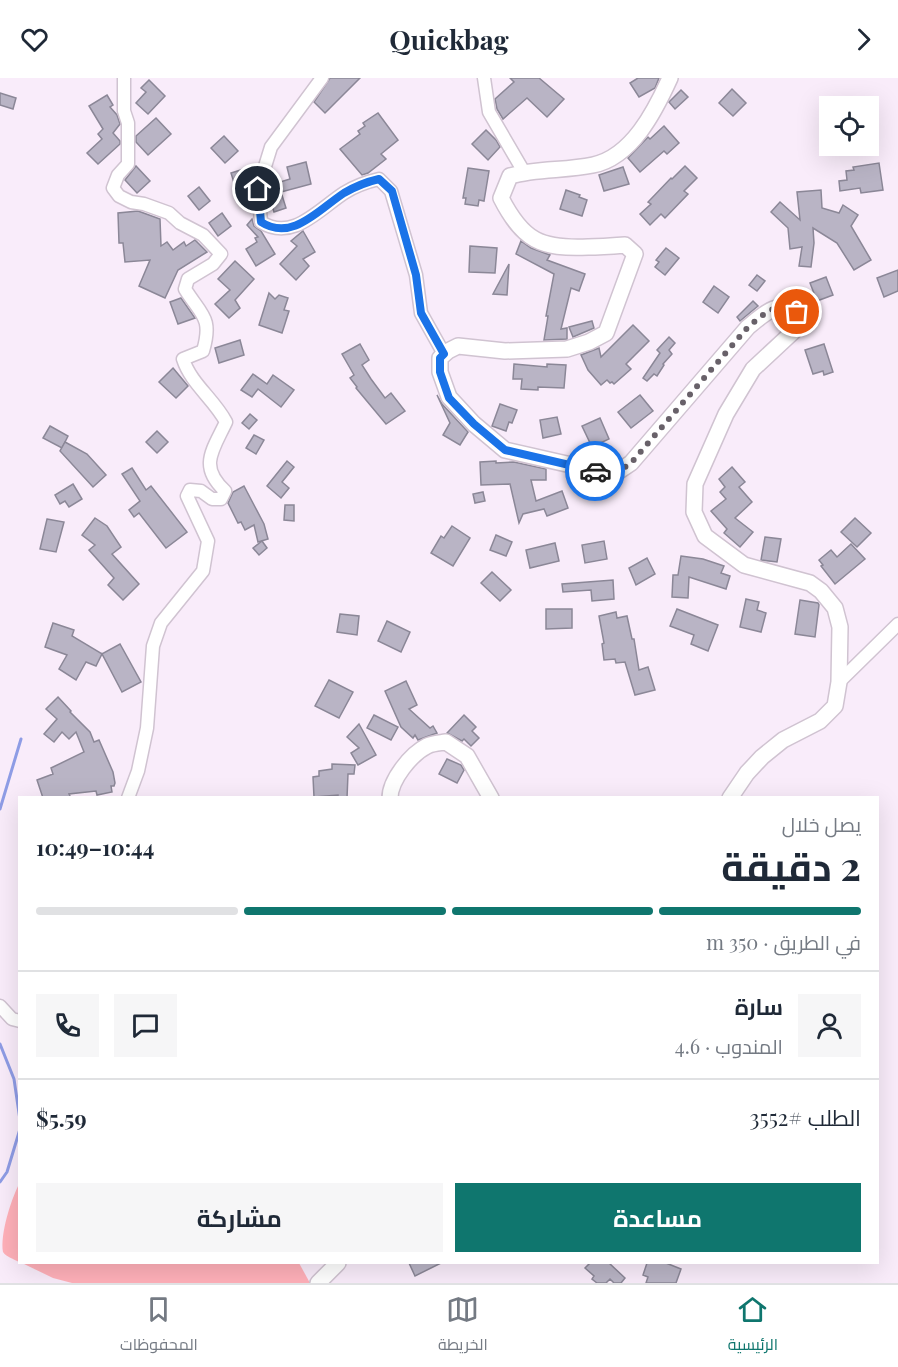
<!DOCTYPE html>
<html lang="ar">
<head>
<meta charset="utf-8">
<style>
	body { margin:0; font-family:"Playfair Display",Cairo,serif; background:#f6f6f7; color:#1f2937; direction:rtl; height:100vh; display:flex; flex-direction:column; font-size:22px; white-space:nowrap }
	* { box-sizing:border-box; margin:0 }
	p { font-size:20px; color:#747a83 }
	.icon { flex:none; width:33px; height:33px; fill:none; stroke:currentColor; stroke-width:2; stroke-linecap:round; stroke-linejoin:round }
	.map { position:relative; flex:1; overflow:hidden; direction:ltr }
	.sheet { position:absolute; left:18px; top:718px; width:861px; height:468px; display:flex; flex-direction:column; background:#fff; border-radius:0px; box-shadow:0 6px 24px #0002; direction:rtl }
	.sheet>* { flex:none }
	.tools { position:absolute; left:819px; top:18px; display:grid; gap:12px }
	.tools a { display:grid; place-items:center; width:60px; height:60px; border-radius:0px; background:#fff; box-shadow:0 6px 24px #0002; font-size:30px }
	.pin { position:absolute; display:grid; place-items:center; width:51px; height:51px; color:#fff; margin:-26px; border:3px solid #fff; border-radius:50%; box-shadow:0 2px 6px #0007 }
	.courier { position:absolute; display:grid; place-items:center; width:60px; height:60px; margin:-30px; border:4px solid #1a73e8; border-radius:50%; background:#fff; color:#222; box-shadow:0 2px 8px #0007 }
	.summary em { font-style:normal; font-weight:700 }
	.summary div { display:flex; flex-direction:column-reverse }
	.summary { display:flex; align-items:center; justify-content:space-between; height:102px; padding:0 18px }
	h1 { font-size:39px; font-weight:700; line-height:45px }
	.bar { display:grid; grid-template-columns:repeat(4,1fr); gap:9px 6px; align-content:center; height:72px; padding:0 18px }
	.bar i { height:8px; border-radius:4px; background:#e0e1e3 }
	.bar .on { background:#0f766e }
	.bar p { grid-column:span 4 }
	.line { display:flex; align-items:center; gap:15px; padding:0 18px; border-top:2px solid #e0e1e3 }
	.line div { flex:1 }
	.round { display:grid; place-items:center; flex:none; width:63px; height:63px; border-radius:0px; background:#f6f6f7 }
	.primary-button { display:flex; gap:12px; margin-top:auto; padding:12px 18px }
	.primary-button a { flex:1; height:69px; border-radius:0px; background:#0f766e; color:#fff; font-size:24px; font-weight:700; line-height:69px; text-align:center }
	.primary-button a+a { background:#f6f6f7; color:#1f2937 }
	header { display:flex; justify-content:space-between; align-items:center; height:78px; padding:0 18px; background:#fff; font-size:27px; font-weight:700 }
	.tab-bar { display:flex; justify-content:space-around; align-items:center; height:84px; border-top:2px solid #e0e1e3; background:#fff; font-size:16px; color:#747a83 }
	.tab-bar a { display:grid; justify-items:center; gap:3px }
	.tab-bar .on { color:#0f766e }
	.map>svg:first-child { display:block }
</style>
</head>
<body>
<header><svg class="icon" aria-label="forward" viewBox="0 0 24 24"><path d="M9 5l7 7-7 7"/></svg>Quickbag<svg class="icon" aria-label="heart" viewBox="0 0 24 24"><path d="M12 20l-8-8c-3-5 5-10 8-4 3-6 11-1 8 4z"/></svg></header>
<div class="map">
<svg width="898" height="1205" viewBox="0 0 898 1205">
	<rect width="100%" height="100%" fill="#f9ecfa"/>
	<!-- green -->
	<g fill="#ffb0b9">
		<path d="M19,1106V1184C14,1181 6,1179 3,1174C0,1156 11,1122 19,1106Z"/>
		<polygon points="22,1185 299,1185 310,1205 72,1205 53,1200"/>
	</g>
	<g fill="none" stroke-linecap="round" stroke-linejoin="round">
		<!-- stream -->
		<g stroke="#8e9ce5" stroke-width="3">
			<polyline points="0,731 21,661"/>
			<polyline points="0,966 14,1001 20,1042"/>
			<polyline points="0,1104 7,1094 20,1051"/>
		</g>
	</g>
	<!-- building -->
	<g fill="#b9b4c5" stroke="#8b8797" stroke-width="1.5">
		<polygon points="330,0 360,0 325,35 314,24"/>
		<polygon points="510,0 539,0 564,21 547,39 527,20 503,41 497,31 495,21 514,4"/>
		<polygon points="638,0 659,0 655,10 639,19 630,5"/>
		<polygon points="149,2 165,18 148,36 136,25 146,14 141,10"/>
		<polygon points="732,11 746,25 733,38 719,25"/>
		<polygon points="681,12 688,19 675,31 669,24"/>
		<polygon points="0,15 16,20 13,31 0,27"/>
		<polygon points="107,17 113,27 110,29 117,37 120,46 113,55 120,63 120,66 98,86 87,75 102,61 98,56 103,51 89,28"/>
		<polygon points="378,35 398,62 381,76 386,81 368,95 362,97 340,71 360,56 358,53 365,48 363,45"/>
		<polygon points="156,40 171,56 148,77 136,64 136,58"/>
		<polygon points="664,48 679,65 667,76 664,73 640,94 628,80 648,59 650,61"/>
		<polygon points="486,52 496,62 500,69 488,82 472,66"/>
		<polygon points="224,58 238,73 225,85 211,70"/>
		<polygon points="306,84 311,106 281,114 286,130 274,134 271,124 268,125 267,108 290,101 287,89"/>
		<polygon points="879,85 883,112 861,115 860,110 840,113 839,103 847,102 846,93 854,92 853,89"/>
		<polygon points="136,88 150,103 137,115 125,102"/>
		<polygon points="685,88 697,100 684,113 688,116 665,140 661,136 650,147 640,136 651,126 648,124 671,100 672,101"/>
		<polygon points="623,89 629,106 604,113 599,97"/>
		<polygon points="247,90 251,106 236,111 231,95"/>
		<polygon points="468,90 489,93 484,123 479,122 478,128 465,126 466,120 463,120"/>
		<polygon points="199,109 210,123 199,132 188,118"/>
		<polygon points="566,112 580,117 579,119 587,122 582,138 560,131"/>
		<polygon points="821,112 822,130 839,135 843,127 858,137 851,148 871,182 854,192 837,165 813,150 814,165 811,189 799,188 802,169 790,171 788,150 771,134 780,124 800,142 797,114"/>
		<polygon points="138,133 160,141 161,168 167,164 173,172 184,164 186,168 195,162 207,174 178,192 165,220 139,208 150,182 125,184 123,165 119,165 118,135"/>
		<polygon points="222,135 231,148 218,158 209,145"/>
		<polygon points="252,141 254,148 261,153 275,176 256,188 246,171 257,164 255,160 258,159 247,147"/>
		<polygon points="303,153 315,174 303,181 309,188 296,202 280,186 297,168 291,163"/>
		<polygon points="521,163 531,170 550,177 547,182 585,196 579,213 571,210 561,251 567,250 567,261 544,262 548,238 546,238 554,196 516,176"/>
		<polygon points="470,168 497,170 495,195 469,194"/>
		<polygon points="666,170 679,180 665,197 655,189 659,184 656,182"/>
		<polygon points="235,183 254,201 235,222 240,230 229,240 215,226 230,212 218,201"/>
		<polygon points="509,186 507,217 493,216"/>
		<polygon points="898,192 898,213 884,219 877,200"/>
		<polygon points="757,197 765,203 757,213 749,207"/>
		<polygon points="826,199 833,217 817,223 810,205"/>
		<polygon points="714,208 729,219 718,235 703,224"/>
		<polygon points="269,215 275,221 279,217 288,220 284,232 289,233 282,255 259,247"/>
		<polygon points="181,220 195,240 178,246 170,224"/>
		<polygon points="753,223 758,228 740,243 737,239"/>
		<polygon points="592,243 594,250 573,259 569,249"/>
		<polygon points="633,247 649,263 626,286 631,291 614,306 612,304 610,305 607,302 601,307 588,292 581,277 599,270 601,279"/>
		<polygon points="669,259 675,265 669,272 672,276 663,286 664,287 657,298 654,296 647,303 643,300 660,275 657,272"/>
		<polygon points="240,262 244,277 219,285 215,270"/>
		<polygon points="360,266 369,282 362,287 371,301 385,320 391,315 405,333 386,346 356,310 357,309 350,300 354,297 342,276"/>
		<polygon points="824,266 833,294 824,297 823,293 813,296 805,272"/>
		<polygon points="514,286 547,289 547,286 566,287 564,310 538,309 538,312 521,311 522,301 513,301"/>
		<polygon points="173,290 188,308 176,320 159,304"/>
		<polygon points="253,296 267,306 273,297 294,312 281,329 258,311 252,319 241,312"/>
		<polygon points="437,317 442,326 468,354 460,367 443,357 450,345"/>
		<polygon points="640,317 653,333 631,350 618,334"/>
		<polygon points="500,326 517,332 512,345 509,344 506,353 492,348"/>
		<polygon points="250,336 257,342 249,351 242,345"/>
		<polygon points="557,339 561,356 543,360 540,342"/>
		<polygon points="600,340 609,361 592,369 582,348"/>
		<polygon points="50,348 68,358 62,370 43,360"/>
		<polygon points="157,353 168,364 157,375 146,364"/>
		<polygon points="254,357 264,362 256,376 246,370"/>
		<polygon points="65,364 87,376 106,397 93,409 60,373"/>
		<polygon points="287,383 294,389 282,404 289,410 281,420 267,408"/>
		<polygon points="496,383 496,385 514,384 546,391 546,402 531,402 536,423 562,413 568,430 547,438 544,431 523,436 519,445 510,406 481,407 480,384"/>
		<polygon points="732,389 745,404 739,409 752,424 735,440 753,454 740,469 724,455 727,451 711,433 726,421 720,414 725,409 719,401"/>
		<polygon points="132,390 146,412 151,408 187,454 166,470 139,435 134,439 129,432 140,423 122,396"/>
		<polygon points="73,406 82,421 69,429 65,423 60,426 55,417"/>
		<polygon points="244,408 264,446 268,461 258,464 254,447 245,452 241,444 238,445 228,425 233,414"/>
		<polygon points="483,414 485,423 475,425 473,416"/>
		<polygon points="285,427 294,427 294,443 284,442"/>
		<polygon points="95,440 107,448 121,469 112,476 139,506 123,522 108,507 114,500 89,472 95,467 82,457"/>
		<polygon points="855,440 871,455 857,469 841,454"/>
		<polygon points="47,441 64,444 56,474 40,471"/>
		<polygon points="452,448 470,460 453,488 431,475 441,458 444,460"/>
		<polygon points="496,457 512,464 506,478 490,472"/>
		<polygon points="765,459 781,461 777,484 761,482"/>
		<polygon points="262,463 267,470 259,477 253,470"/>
		<polygon points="604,463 607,481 585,485 582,467"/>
		<polygon points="555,465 559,483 530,490 526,472"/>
		<polygon points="851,466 865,481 835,506 821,488 823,487 819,482 831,472 837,479"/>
		<polygon points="681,478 703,481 724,488 721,495 730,498 726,511 689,499 688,520 672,519 673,497 678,497"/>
		<polygon points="647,480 655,496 636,507 629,490"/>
		<polygon points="492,494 511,512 500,523 481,505"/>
		<polygon points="613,502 614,521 592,523 591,512 563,514 562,506"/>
		<polygon points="746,521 759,524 757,532 766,535 761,554 740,549"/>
		<polygon points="800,522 818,525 819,527 815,559 795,556"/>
		<polygon points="546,531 572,531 572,550 546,551"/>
		<polygon points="677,531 718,547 708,573 691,566 694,557 670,548"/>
		<polygon points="616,534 617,540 627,538 632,561 634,561 639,592 648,589 655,612 635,617 625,584 616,585 615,581 604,582 602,566 604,565 599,538"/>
		<polygon points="340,536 359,538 357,557 337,554"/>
		<polygon points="387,543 410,554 401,574 378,563"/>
		<polygon points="53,545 74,552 72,558 102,576 120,566 141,604 122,614 102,576 96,588 86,584 76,602 59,591 67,577 45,569"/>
		<polygon points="329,602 353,614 339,640 315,628"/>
		<polygon points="406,603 417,627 409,631 430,650 433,648 437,655 418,662 415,657 413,660 401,649 385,613"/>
		<polygon points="58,619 71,633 70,634 90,654 94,664 99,662 113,694 115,705 114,708 111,708 112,714 97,717 96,713 69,716 71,720 43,720 37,702 53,696 51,690 84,674 76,654 69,661 62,654 54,664 44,656 57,641 46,631"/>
		<polygon points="374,637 398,649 391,662 367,650"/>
		<polygon points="464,637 476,649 472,653 479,660 471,668 464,661 462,663 447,655"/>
		<polygon points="359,646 376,677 358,687 351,675 359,670 347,659"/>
		<polygon points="447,681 461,687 464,692 457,705 439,696"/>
		<polygon points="332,686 355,687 354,696 348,696 347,720 338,720 338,717 314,719 313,699 319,698 319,693 332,691"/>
		<polygon points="409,1185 441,1185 415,1198"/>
		<polygon points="590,1185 609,1185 625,1200 621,1205 614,1205 610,1201 606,1205 597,1205 592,1201 594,1198 585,1190"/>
		<polygon points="647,1185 666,1185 681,1191 676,1205 646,1205 648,1199 643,1197"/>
	</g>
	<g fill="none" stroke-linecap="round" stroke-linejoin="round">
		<!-- minor casing -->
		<g stroke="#d0c3d1" stroke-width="15">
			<g id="minor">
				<path d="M124,0V33L128,45V86L118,97L113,110L119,118L131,124L144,126L169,135L180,145L203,157L221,176L213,186L188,201L185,211C201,237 213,239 203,273L183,281C191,306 214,321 226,344C213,372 198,388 225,413L221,421H212L201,413L190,412L187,418L208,463L203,493L161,545L153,568L147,650L138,693L128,720"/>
				<path d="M322,0L271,69L258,111L261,144C292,164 318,132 344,115C355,108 366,104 379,101L391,113L416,197L421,235L444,276"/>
				<polyline points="484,0 489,34 524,94"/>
				<polyline points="839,604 898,546"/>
				<polyline points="0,928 12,941 20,943"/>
			</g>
		</g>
		<!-- tertiary casing -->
		<g stroke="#d0c3d1" stroke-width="18">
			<g id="tertiary">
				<path d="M670,0C655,33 632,79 593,87C565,93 537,90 510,98L501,120C523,163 541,171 588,169C600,169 613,168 625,167L635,176L606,255L589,264L567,271L505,273L458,268L448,273L440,280V294L449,319L474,346L505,372L602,394L616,395L631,385L748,249C763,237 778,221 797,234L799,242L795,252L753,291L726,336L695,406L694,434L705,458L744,487L810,505L821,513L835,530L840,549L839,604L835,628L820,643L783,662L762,679L747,695L730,720"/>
				<path d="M390,720C390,702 411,676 427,668C433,665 440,665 446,664L467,678L491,720"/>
				<polyline points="318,1205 338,1185"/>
			</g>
		</g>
		<!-- minor -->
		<use href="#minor" stroke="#fff" stroke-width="12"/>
		<!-- tertiary -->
		<use href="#tertiary" stroke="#fff" stroke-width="15"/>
	</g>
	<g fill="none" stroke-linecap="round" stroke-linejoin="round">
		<!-- done -->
		<path stroke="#686169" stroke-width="6" stroke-dasharray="0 10.8" d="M595,393L616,395L631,385L748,249C763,237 778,221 797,234"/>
		<!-- route -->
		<path stroke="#1a73e8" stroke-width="8" d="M258,111L261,144C292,164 318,132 344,115C356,108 366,104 379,101L392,113L416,197L421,235L444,276L440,280V294L449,320L474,346L505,372L595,393"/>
	</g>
</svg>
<div class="tools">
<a><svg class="icon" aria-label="locate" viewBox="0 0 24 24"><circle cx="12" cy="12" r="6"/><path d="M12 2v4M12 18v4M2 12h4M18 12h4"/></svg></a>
</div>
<div class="pin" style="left:797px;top:234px;background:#ea580c"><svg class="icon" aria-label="bag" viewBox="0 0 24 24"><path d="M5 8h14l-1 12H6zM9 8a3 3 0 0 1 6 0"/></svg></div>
<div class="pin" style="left:258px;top:111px;background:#1f2937"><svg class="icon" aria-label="home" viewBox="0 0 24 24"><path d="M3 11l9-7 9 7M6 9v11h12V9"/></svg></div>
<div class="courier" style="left:595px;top:393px"><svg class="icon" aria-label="car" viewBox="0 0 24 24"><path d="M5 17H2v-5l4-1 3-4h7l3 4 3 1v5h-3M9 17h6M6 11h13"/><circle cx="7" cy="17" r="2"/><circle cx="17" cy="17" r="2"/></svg></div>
<section class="sheet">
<div class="summary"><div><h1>2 دقيقة</h1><p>يصل خلال</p></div><em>10:44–10:49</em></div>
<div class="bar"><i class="on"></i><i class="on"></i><i class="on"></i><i></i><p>في الطريق · 350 m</p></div>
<div class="line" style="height:108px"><a class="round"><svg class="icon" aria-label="person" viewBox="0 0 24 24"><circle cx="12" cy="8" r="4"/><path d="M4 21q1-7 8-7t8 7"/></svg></a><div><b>سارة</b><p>المندوب · 4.6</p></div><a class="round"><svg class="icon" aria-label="chat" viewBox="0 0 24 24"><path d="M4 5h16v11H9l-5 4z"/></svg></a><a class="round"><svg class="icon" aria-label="phone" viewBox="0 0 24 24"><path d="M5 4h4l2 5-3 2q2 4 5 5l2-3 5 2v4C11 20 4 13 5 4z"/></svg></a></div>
<div class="line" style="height:78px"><div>الطلب #3552</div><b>$5.59</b></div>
<div class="primary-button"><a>مساعدة</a><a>مشاركة</a></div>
</section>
</div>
<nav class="tab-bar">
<a class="on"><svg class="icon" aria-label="home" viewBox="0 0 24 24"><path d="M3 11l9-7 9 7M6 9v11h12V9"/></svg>الرئيسية</a>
<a><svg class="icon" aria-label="map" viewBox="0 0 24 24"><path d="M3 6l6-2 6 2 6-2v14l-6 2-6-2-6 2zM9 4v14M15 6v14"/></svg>الخريطة</a>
<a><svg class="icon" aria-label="saved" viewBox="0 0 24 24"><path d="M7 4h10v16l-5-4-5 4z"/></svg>المحفوظات</a>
</nav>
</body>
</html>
